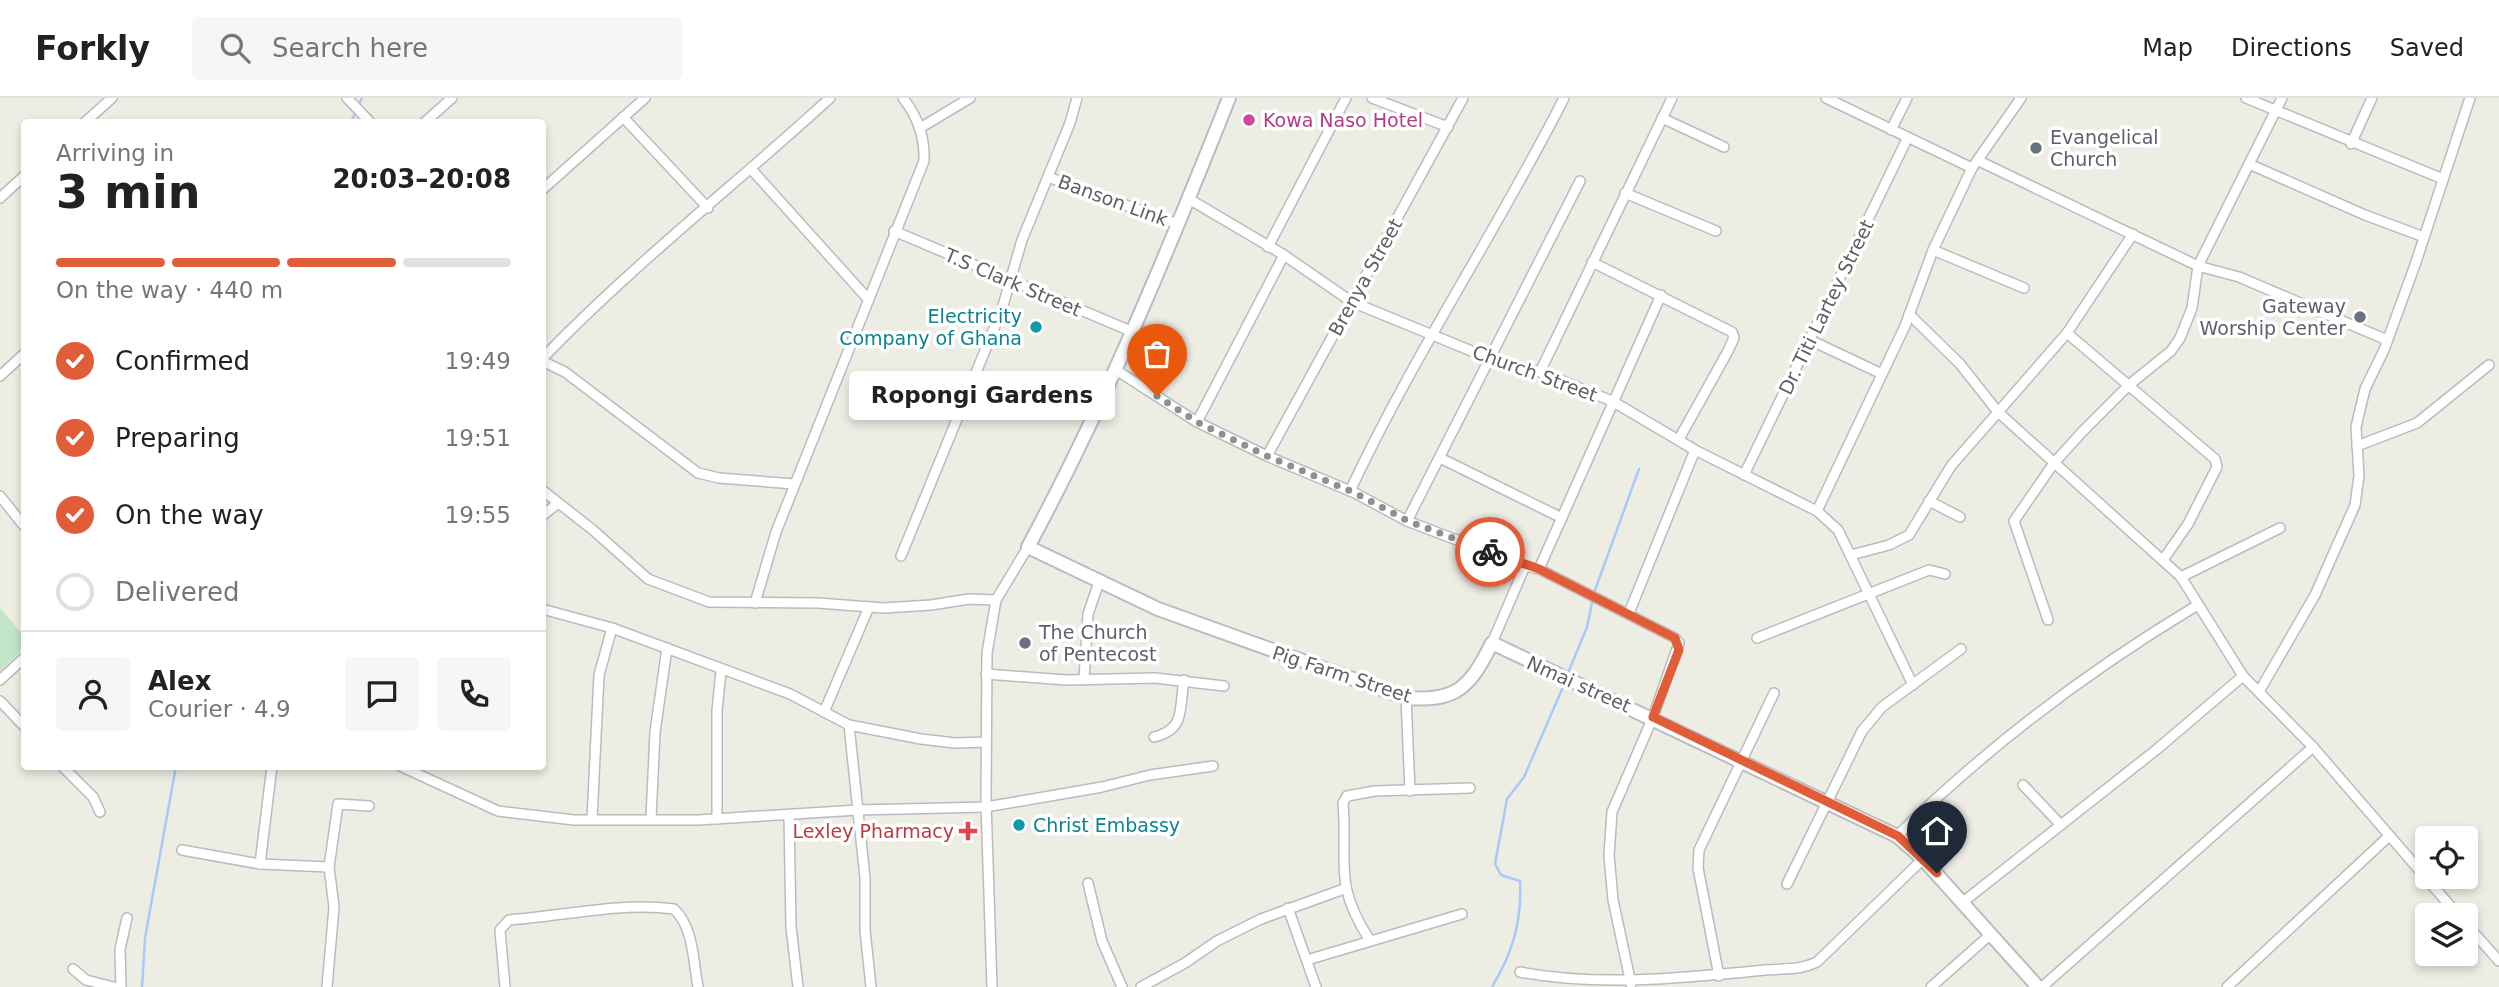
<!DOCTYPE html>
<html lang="en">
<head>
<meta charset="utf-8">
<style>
	body { margin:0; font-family:"DejaVu Sans",sans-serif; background:#f6f6f6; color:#222; height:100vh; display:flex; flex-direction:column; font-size:26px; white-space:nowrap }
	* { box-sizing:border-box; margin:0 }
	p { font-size:23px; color:#767676 }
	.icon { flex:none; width:38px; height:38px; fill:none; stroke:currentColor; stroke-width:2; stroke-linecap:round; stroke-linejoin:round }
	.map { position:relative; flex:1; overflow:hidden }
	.side { position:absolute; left:21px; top:21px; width:525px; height:651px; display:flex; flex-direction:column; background:#fff; border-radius:7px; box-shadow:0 4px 10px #0003 }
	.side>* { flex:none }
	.fabs { position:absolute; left:2415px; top:728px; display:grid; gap:14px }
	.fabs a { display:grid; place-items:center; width:63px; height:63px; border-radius:7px; background:#fff; box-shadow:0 4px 10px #0003; font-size:35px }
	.pin { position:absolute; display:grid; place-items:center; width:60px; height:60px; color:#fff; margin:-72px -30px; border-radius:50% 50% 50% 0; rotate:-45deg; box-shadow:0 0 7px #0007 }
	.pin .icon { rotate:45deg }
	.courier { position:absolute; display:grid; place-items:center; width:70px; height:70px; margin:-35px; border:5px solid #e15d38; border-radius:50%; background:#fff; color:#222; box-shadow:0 2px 9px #0007 }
	.bubble { position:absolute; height:49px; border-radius:7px; background:#fff; box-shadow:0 4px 10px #0003; font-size:23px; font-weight:600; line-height:49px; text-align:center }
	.summary em { font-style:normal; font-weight:600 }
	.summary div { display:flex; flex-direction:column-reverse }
	.summary { display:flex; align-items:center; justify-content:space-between; height:119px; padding:0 35px }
	h1 { font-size:46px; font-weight:600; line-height:52px }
	.bar { display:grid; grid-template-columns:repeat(4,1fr); gap:10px 7px; align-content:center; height:84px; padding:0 35px }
	.bar i { height:9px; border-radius:5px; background:#e0e0e0 }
	.bar .on { background:#e15d38 }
	.bar p { grid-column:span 4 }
	.line { display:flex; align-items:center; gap:18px; padding:0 35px; border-top:2px solid #e0e0e0 }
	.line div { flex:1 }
	.round { display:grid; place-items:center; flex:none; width:74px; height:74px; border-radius:7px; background:#f6f6f6 }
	ol { padding:0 35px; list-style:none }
	li { display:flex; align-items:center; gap:21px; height:77px }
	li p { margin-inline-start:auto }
	li .icon { padding:7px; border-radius:50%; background:#e15d38; color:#fff; stroke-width:4 }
	li:last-child { color:#767676 }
	li i { width:38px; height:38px; border:4px solid #e0e0e0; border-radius:50% }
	header { display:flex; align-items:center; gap:42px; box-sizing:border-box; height:98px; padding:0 35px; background:#fff; border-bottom:2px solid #e0e0e0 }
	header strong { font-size:33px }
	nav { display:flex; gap:38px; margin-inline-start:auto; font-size:24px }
	.search { width:490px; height:63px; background:#f6f6f6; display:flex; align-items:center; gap:18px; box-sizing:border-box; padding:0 24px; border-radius:7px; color:#767676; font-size:26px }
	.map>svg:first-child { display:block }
</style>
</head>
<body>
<header>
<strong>Forkly</strong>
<div class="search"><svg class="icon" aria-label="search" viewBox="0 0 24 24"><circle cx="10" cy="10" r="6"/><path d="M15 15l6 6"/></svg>Search here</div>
<nav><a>Map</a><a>Directions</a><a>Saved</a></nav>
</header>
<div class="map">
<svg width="2499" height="889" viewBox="0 0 2499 889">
	<rect width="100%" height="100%" fill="#eeede4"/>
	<!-- green -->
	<polygon fill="#c2e4c7" points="0,510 24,538 24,550 0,573"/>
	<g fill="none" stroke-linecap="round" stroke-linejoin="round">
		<!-- stream -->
		<g stroke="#a8cafb" stroke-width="2.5">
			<polyline points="351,24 362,0"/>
			<polyline points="1594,495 1639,371"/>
			<polyline points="1568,575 1587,529 1593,500"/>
			<polyline points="142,889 145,840 176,668"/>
			<path d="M1492,889C1513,854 1522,823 1520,783L1501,777L1495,766L1507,701L1524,679L1563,589"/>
		</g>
		<!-- street casing -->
		<g stroke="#b9bbc0" stroke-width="12">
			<g id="street">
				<polyline points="347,0 370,24"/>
				<polyline points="1372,0 1448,29"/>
				<polyline points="1826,0 1972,70"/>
				<polyline points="2246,0 2443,81"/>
				<polyline points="623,19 708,110"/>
				<polyline points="1662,20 1724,49"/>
				<polyline points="85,24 112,0"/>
				<polyline points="425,24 452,0"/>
				<polyline points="920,30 970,0"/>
				<polyline points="1891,32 1907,0"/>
				<polyline points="2351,46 2372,0"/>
				<polyline points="1979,63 2198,168 2239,179 2387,242"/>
				<polyline points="2249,66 2365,117 2424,139"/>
				<polyline points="752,72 868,201"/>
				<polyline points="1048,79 1178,126"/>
				<polyline points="542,92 645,0"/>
				<polyline points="1625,95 1716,133"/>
				<polyline points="0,100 24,78"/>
				<polyline points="1189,101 1284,157 1352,204 1491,261 1540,274 1612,303 1695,352 1817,413 1838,432 1913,587"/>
				<polyline points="894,133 1133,234"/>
				<polyline points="1268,149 1346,0"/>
				<polyline points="1933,152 2024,190"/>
				<polyline points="1592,164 1732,234 1734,240 1728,253 1679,341"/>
				<polyline points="1909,216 1960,266 1998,314 2181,479 2243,578 2313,649 2458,817"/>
				<polyline points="2067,235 2215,361 2217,369 2188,426 2163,462"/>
				<polyline points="1810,242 1882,276"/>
				<path d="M542,261C630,169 735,87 830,0"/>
				<polyline points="542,263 565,274 698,375 719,380 794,386"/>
				<polyline points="1116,272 1197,324 1267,358 1355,395 1407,423 1525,468 1492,545"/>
				<polyline points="1540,274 1672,0"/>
				<polyline points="0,278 24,256"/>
				<polyline points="1197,324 1284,157"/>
				<polyline points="2357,348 2417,325 2489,267"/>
				<polyline points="1267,358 1463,0"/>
				<polyline points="1440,360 1562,420"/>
				<polyline points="1744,377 1907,41"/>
				<polyline points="542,392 593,432 648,481 709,504 818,505 883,510 931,507 969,501 996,502"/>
				<path d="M1350,393C1413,258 1497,133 1564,0"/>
				<polyline points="0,398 24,428"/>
				<polyline points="1929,403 1960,419"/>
				<polyline points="1817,413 1905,228 1933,152 1972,70 2021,0"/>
				<polyline points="542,418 558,405"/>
				<polyline points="1407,423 1580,83"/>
				<polyline points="1851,457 1889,447 1909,437 1951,368 2067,235 2133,136"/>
				<polyline points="901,458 1002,211 1022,142 1070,25 1077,0"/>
				<polyline points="1525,468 1539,471 1675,540 1679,545 1653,619 1612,714 1609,757 1613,802 1631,886"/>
				<polyline points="1539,471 1661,197"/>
				<polyline points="2181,479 2280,430"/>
				<path d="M755,505L776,434L924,63C925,39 918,19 903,0"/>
				<polyline points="542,511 612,530 790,596 849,627 921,641 955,645 986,644"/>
				<polyline points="1629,515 1695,352"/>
				<polyline points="2048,522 2014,423 2054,365 2083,333 2129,287 2171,253 2180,240 2192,210 2198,168 2282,0"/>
				<polyline points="1757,540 1929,472 1945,476"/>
				<polyline points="986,576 1066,582 1155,580 1224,588"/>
				<polyline points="0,582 24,560"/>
				<polyline points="1084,582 1088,516 1099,484"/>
				<polyline points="2260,592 2315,497 2355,407 2359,378 2356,329 2365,291 2384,252 2415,167 2470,0"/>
				<polyline points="1406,600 1410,693"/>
				<polyline points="0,603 24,628"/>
				<polyline points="824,614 869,509"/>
				<polyline points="849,627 865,780 865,832 871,889"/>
				<path d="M1154,639C1186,631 1179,611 1184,582"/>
				<polyline points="62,668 93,699 100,714"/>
				<polyline points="400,668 498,713 574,722 698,722 858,712 986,709 1102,689 1150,677 1213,668"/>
				<polyline points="2023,687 2061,727"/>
				<polyline points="789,718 791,829 798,889"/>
				<polyline points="651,720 655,634 667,550"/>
				<polyline points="592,721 599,577 612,530"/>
				<polyline points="717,721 717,613 721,573"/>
				<path d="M1897,738C1987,649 2088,573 2196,508"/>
				<polyline points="182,752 260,766 329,769"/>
				<polyline points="260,766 272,668"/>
				<polyline points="1088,785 1102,843 1122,889"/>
				<polyline points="1787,786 1862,633 1882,609 1961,551"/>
				<polyline points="1963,804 2156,652 2243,578"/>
				<polyline points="1288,810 1316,889"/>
				<polyline points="2466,826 2499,863"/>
				<path d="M1369,841C1333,785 1348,766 1343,705L1347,698L1375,693L1470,690"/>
				<polyline points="1307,862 1462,816"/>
				<polyline points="73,871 86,882 114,889"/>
				<path d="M1520,874C1598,889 1684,880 1765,872C1785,870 1798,873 1817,864L1923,761"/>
				<polyline points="1719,878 1698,770 1699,752 1774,595"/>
				<polyline points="121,889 120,851 127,820"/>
				<polyline points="327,889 334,809 329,769 338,706 369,708"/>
				<path d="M505,889L500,832L509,822C564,818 618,804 674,811C694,830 693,863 698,889"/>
				<polyline points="992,889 986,704 987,555 996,502 1028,449"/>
				<polyline points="1141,889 1185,865 1217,843 1261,821 1344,791"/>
				<polyline points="1931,889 1991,836"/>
				<polyline points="2042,889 2313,649"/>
				<polyline points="2227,889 2388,739"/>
			</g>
		</g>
		<!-- secondary casing -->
		<g stroke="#babcc2" stroke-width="16">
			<path id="secondary" d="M1229,0C1168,153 1106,304 1028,449L1158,511L1406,600C1457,604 1470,589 1492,545L1897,738L1923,761L2038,889"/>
		</g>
		<!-- street -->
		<use href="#street" stroke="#fff" stroke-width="9"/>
		<!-- secondary -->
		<use href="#secondary" stroke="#fff" stroke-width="12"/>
	</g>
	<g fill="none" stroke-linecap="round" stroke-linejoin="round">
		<!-- done -->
		<polyline stroke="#8f9191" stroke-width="7" stroke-dasharray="0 12.6" points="1157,298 1197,324 1267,358 1355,395 1408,423 1490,454"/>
		<!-- route -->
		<polyline stroke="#e15d38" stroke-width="9" points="1490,454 1539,471 1675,540 1679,552 1653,619 1898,738 1937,775"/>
	</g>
	<!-- markers -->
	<circle fill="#d1479c" stroke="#fff" stroke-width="2.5" cx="1249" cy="22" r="7"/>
	<g fill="#6b7280" stroke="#fff" stroke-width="2.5">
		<circle cx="2036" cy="50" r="7"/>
		<circle cx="2360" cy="219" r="7"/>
		<circle cx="1025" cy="545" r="7"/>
	</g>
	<g fill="#0f9aa8" stroke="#fff" stroke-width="2.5">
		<circle cx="1036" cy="229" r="7"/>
		<circle cx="1019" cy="727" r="7"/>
	</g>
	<path fill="#e0444e" stroke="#fff" stroke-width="2.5" d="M964.5 722.5h7v7h7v7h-7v7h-7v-7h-7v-7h7z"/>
	<g text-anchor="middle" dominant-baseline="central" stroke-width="7" stroke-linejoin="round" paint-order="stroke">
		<!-- hotel labels -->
		<g font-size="19" fill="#b23c85" stroke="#fff" text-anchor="start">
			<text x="1263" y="22">Kowa Naso Hotel</text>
		</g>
		<!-- worship labels -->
		<g font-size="19" fill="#5b616d" stroke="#fff" text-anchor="start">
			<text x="2050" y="39">Evangelical<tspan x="2050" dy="22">Church</tspan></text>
			<text x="2346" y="208" text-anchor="end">Gateway<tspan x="2346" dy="22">Worship Center</tspan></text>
			<text x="1039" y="534">The Church<tspan x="1039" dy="22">of Pentecost</tspan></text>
		</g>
		<!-- street labels -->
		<g font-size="19" fill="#5c5f64" stroke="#fff">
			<text transform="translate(1113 102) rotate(20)">Banson Link</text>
			<text transform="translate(1365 179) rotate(-61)">Brenya Street</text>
			<text transform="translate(1013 184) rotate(23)">T.S Clark Street</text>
			<text transform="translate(1826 209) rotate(-64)">Dr. Titi Lartey Street</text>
			<text transform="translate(1535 275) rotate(20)">Church Street</text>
			<text transform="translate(1342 576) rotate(18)">Pig Farm Street</text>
			<text transform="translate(1579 586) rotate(24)">Nmai street</text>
		</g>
		<!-- culture labels -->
		<g font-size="19" fill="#0d838f" stroke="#fff" text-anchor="end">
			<text x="1022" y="218">Electricity<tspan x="1022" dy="22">Company of Ghana</tspan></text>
			<text x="1033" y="727" text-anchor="start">Christ Embassy</text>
		</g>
		<!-- health labels -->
		<g font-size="19" fill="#be3a42" stroke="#fff" text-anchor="end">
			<text x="954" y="733">Lexley Pharmacy</text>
		</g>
	</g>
</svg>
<div class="fabs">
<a><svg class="icon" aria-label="locate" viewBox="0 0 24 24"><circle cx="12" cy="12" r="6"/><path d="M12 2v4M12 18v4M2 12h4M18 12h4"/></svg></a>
<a><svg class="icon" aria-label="layers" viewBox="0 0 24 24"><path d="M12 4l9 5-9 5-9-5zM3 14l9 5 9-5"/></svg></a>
</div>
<div class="pin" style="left:1157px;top:298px;background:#ea580c"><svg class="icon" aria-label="bag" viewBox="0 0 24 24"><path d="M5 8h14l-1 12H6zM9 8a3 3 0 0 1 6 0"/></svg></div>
<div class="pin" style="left:1937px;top:775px;background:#1f2937"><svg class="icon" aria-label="home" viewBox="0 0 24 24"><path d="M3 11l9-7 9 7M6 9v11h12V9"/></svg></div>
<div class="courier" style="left:1490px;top:454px"><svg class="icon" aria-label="bike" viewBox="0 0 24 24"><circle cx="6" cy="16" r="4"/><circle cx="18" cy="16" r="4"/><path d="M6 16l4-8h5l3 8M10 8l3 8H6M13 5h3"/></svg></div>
<div class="bubble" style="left:849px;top:273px;width:266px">Ropongi Gardens</div>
<section class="side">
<div class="summary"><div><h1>3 min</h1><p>Arriving in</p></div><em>20:03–20:08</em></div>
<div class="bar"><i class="on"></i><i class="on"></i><i class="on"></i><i></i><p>On the way · 440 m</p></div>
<ol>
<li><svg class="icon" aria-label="check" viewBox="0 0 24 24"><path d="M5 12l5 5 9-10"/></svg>Confirmed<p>19:49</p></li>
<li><svg class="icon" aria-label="check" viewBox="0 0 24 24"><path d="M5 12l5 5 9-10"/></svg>Preparing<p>19:51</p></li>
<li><svg class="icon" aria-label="check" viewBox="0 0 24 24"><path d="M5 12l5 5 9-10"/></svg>On the way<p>19:55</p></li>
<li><i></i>Delivered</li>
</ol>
<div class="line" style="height:126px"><a class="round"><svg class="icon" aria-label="person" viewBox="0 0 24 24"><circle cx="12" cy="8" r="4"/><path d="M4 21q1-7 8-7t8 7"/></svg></a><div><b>Alex</b><p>Courier · 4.9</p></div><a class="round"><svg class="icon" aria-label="chat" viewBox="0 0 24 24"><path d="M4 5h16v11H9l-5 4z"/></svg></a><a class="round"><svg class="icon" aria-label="phone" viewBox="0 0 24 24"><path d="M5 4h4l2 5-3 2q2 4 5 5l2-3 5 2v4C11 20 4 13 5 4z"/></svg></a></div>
</section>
</div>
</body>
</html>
